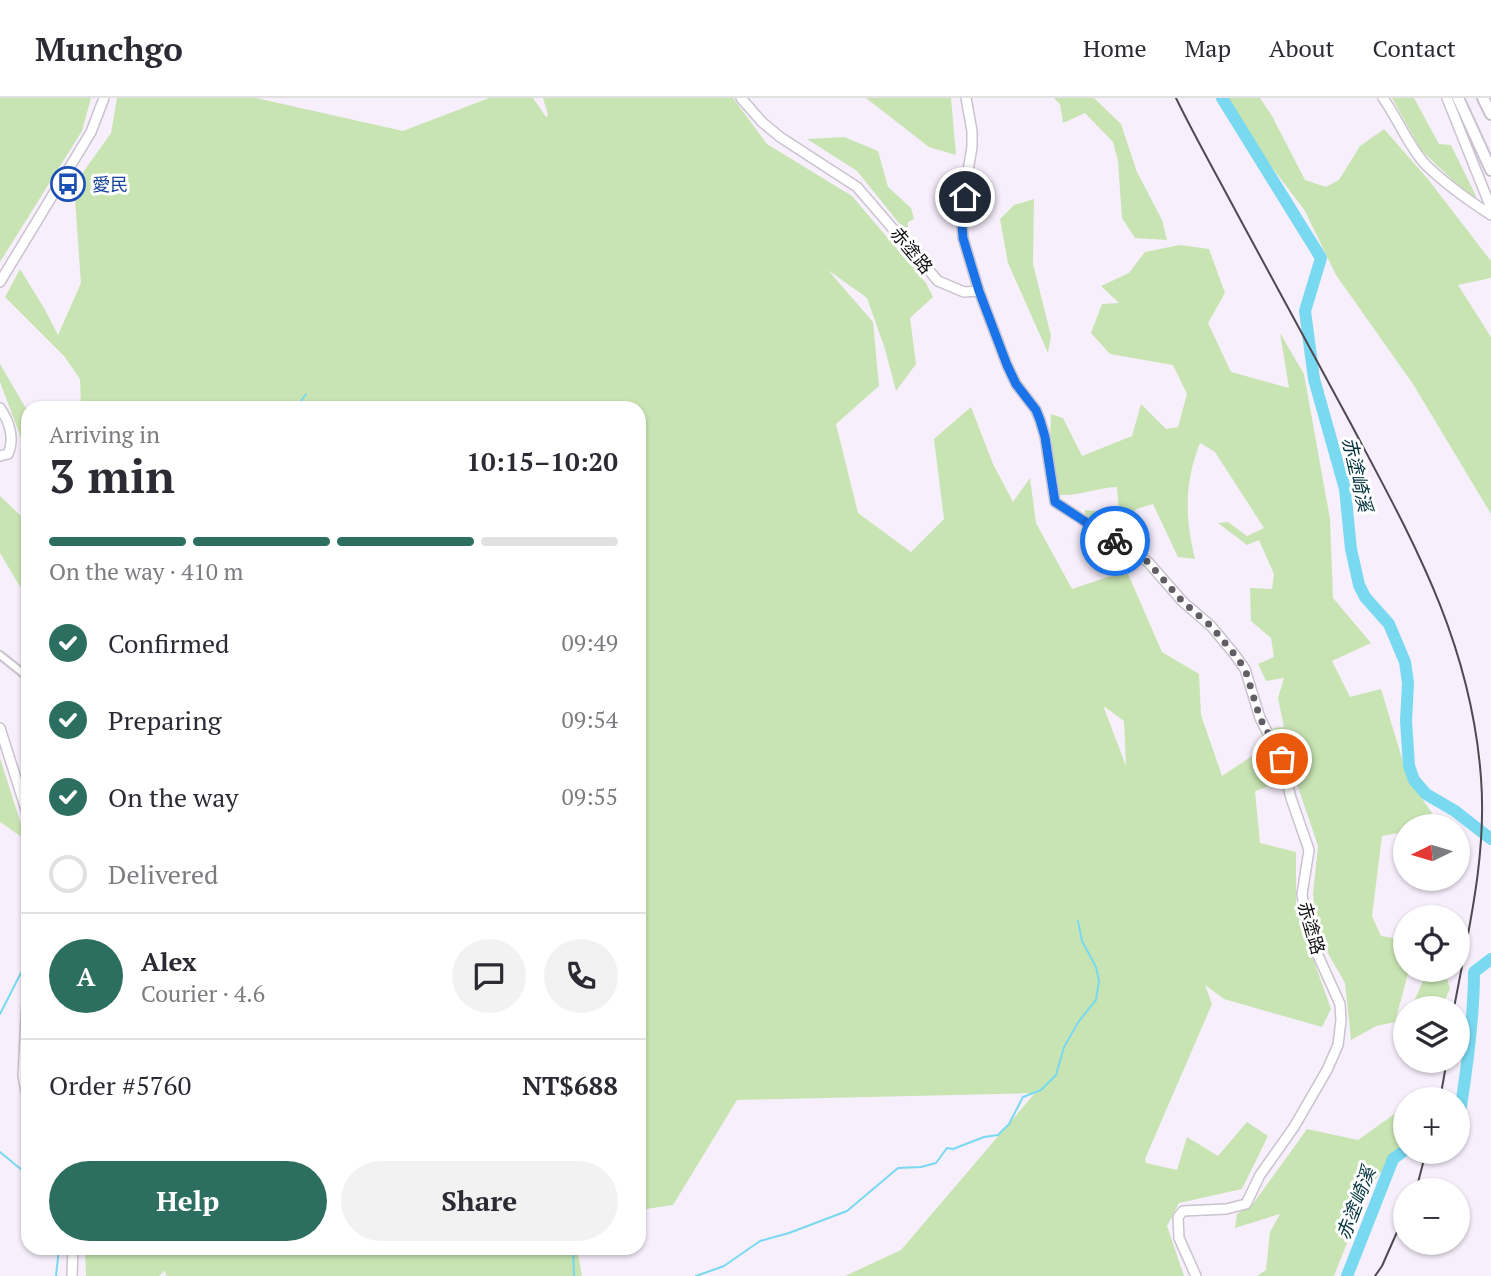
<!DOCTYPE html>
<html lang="en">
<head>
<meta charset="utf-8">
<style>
	body { margin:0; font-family:"PT Serif","Noto Sans TC",serif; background:#f2f2f3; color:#2b2b33; height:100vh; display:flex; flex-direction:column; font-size:26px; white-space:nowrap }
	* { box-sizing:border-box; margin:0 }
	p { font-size:23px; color:#7c7c81 }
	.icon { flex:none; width:38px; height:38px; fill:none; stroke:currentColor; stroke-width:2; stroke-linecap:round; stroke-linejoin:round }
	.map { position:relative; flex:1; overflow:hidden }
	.drawer { position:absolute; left:21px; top:303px; width:625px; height:854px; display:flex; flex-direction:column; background:#fff; border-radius:21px; box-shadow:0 2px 5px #0004 }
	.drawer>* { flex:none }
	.needle { width:46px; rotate:265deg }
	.fabs { position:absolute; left:1393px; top:716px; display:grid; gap:14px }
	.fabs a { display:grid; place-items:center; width:77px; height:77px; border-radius:50%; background:#fff; box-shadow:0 2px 5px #0004; font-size:35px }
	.pin { position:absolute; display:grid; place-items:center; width:60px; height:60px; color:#fff; margin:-30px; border:4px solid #fff; border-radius:50%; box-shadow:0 2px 7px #0007 }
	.courier { position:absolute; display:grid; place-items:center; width:70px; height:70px; margin:-35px; border:5px solid #1a73e8; border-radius:50%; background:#fff; color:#222; box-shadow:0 2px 9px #0007 }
	.headline em { font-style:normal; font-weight:700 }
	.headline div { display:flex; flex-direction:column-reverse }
	.headline { display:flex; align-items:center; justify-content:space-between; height:119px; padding:0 28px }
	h1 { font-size:46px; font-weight:700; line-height:52px }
	.bar { display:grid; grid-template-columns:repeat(4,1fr); gap:10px 7px; align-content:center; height:84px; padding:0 28px }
	.bar i { height:9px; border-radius:5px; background:#e1e1e2 }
	.bar .active { background:#2c6e5f }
	.bar p { grid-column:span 4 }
	.line { display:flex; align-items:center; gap:18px; padding:0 28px; border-top:2px solid #e1e1e2 }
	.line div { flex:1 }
	.round { display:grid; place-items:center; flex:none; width:74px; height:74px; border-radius:37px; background:#f2f2f3 }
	ol { padding:0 28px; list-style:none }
	li { display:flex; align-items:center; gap:21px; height:77px }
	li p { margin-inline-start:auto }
	li .icon { padding:7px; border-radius:50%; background:#2c6e5f; color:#fff; stroke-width:4 }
	li:last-child { color:#7c7c81 }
	li i { width:38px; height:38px; border:4px solid #e1e1e2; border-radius:50% }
	.primary-button { display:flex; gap:14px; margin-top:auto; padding:14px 28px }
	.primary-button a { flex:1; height:80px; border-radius:42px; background:#2c6e5f; color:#fff; font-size:28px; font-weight:700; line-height:80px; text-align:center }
	.primary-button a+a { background:#f2f2f3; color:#2b2b33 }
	header { display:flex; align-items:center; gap:42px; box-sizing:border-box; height:98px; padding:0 35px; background:#fff; border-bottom:2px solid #e1e1e2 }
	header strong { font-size:33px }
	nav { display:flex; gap:38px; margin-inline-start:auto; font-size:24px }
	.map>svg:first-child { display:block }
</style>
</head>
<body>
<header>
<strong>Munchgo</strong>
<nav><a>Home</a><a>Map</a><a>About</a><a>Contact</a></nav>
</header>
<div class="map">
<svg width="1491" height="1178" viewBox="0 0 1491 1178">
	<rect width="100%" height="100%" fill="#f7effc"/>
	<!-- green -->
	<g fill="#c9e4b3" fill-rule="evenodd">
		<polygon points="0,0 91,0 82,33 0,164"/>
		<path d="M117,0H256L403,33L489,0H533L546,19L548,17L543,0H733L767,46L852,98L926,185L933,199L910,220L916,266L896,293L885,251L867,200L828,172L873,224L879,288L836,326L858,415L911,454L944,421L934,341L971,309L993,366L1013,404L1030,380L1036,425L1072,491L1108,479L1128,476L1162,554L1199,576L1201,617L1222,678L1258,654L1282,684L1255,693L1260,745L1296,754V813L1331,911L1322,929L1224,901L1205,887L1212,906L1145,1061L1146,1065L1177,1072L1187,1039L1218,1058L1247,1024L1268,1038L1242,1091L1179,1105L1167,1128L1184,1178H845L901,1152L1035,995L737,1002L673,1107L639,1112V310H81L80,281L64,258L5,199L20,171L44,210L58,237L81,185L74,87L111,35ZM1105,609L1124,623L1126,668L1104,610Z"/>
		<polygon points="866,0 951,0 956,57 929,49"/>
		<polygon points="1054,0 1094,0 1121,26 1137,74 1162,122 1167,142 1135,140 1122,120 1118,63 1113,44 1085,15 1063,25 1060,6"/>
		<polygon points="1226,0 1260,0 1272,18 1305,82 1326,89 1339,82 1360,48 1384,31 1427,80 1491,163 1491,180 1458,187 1491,239 1491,416 1413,286 1336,177 1305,113 1240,27"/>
		<polygon points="1392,0 1414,0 1439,46 1451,47 1477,100 1463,92 1421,52"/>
		<polygon points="844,39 878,53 888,89 911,110 914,121 908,124 907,135 857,73 807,41"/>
		<polygon points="1034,101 1033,166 1051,238 1048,255 1008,165 1000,121 1014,107"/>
		<path d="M1180,147L1209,151L1225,195L1208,225L1231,274L1289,290L1280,235L1304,276L1330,421L1333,500L1371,545L1332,563L1350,599L1381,591L1408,680L1438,724L1427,728H1405V734L1382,738L1372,818L1381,838L1405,842V872H1409L1395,924L1376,928L1351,942L1345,885L1318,838L1313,796L1318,748L1289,662L1273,630L1284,629L1278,600L1284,580L1266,583L1258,566L1274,559L1271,540L1251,523L1250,490L1272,491L1274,476L1259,442L1247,447L1218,425L1228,424L1247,438L1264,430L1215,354L1200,345C1184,386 1185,419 1195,461L1178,459L1153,406L1136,411L1126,432L1085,419V412L1119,415L1117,389C1096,390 1079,398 1059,397L1050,343L1051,316L1063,320L1082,358L1132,338L1141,306L1166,331L1178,329L1187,296L1173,267L1110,256L1091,235L1102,206L1119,205L1101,188L1129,175L1145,154Z"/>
		<polygon points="0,266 28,314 28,350 24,348 0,284"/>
		<polygon points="0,398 22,419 28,438 28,502 0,455"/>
		<polygon points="0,660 26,742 0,724"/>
		<polygon points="1419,872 1444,872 1450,890 1442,910 1411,910 1426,876"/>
		<polygon points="1405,1016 1405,1046 1369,1089 1334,1178 1257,1178 1266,1172 1270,1134 1280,1116 1235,1130 1237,1116 1253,1106 1307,1031 1358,1042 1393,1017"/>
		<polygon points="85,1150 577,1150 582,1178 166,1178 165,1172 159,1178 86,1178"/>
	</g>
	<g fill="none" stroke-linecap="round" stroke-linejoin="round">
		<!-- stream -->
		<g stroke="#78d9f0" stroke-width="2">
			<polyline points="296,310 306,296"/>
			<polyline points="0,916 28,861"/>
			<polyline points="0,1054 28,1077"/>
			<polyline points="573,1150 574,1178"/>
			<polyline points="56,1178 59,1150"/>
			<polyline points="696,1178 724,1168 760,1143 789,1135 847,1113 898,1070 921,1069 936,1065 947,1050 953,1051 984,1039 998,1037 1009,1026 1023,999 1041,992 1056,977 1064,949 1079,923 1096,902 1099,883 1096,869 1082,843 1078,823"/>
		</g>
		<!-- river -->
		<g stroke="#78d9f0" stroke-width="12">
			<polyline points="1222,0 1321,160 1305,213 1314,281 1345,391 1351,451 1359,487 1365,499 1389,526 1405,564 1408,585 1406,623 1409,668 1414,682 1426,696 1455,713 1491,741"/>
			<path d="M1458,1010L1461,1008C1468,963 1474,919 1474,874L1491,861"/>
			<polyline points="1347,1178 1393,1061 1405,1052"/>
		</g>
		<!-- street casing -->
		<g stroke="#cac3cf" stroke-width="10">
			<polyline id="street" points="0,557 25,577 28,582"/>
		</g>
		<!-- secondary casing -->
		<g stroke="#cac3cf" stroke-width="12">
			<g id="secondary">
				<polyline points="741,0 762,24 780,39 857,89 938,183 964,194 979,193"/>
				<polyline points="966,0 972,33 972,49 961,113 963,140 979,193 1007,267 1016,286 1036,312 1040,322 1045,339 1055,404 1148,464 1183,504 1211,528 1235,557 1245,571 1260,620 1281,661 1291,700 1309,752 1302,796 1306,823 1316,853 1340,906 1341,922 1338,947 1327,972 1294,1029 1260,1077 1246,1106 1226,1111 1183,1113 1178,1119 1179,1140 1196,1178"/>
				<path d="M1383,0C1398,21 1408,47 1425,66C1444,85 1468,102 1491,117"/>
				<polyline points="1447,0 1491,110"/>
				<polyline points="0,184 91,34 104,0"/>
				<path d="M0,310C9,323 15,340 8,356L0,358"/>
				<polyline points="0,630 28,718"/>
				<polyline points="28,883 23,978 28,1002"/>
				<polyline points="72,1178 73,1150"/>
			</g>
		</g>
		<!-- highway casing -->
		<g stroke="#cac3cf" stroke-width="14">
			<g id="highway">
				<polyline points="1458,0 1491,72"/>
				<polyline points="1483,0 1491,16"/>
			</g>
		</g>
		<!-- street -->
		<use href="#street" stroke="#fff" stroke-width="6"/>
		<!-- secondary -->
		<use href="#secondary" stroke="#fff" stroke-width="9"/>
		<!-- highway -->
		<use href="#highway" stroke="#fff" stroke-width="10"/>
		<!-- rail -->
		<g stroke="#4e4a50" stroke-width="2">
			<path d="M1176,0C1196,41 1219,81 1240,121C1277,190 1314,258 1351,326C1413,443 1471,544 1481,680C1487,758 1468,834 1454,910"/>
			<polyline points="1440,1001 1447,962"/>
			<polyline points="1416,1092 1426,1054"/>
			<polyline points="1375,1178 1382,1168 1405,1116"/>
		</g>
	</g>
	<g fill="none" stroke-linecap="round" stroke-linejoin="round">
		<!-- done -->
		<polyline stroke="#625d65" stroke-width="7" stroke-dasharray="0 12.6" points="1115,443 1148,464 1183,504 1211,528 1235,557 1245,571 1260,620 1282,661"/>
		<!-- route -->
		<polyline stroke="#1a73e8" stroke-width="9" points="965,99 961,113 963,140 979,193 1007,267 1016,286 1036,312 1040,322 1045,339 1055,404 1115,443"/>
	</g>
	<!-- icons -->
	<defs>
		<g id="bus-ring" transform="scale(1.75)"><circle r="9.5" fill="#fff" stroke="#1a4fb4" stroke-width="1.5"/><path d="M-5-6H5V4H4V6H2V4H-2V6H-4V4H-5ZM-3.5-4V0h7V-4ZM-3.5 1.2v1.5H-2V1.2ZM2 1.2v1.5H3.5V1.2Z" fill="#1a4fb4"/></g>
	</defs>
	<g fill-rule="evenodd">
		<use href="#bus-ring" x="68" y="86"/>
	</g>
	<g text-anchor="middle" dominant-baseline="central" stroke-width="6" stroke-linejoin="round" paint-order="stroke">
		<!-- transit labels -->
		<g font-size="18" fill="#164399" stroke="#fff" text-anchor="start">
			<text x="92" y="86">愛民</text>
		</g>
		<!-- street labels -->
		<g font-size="18" fill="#120f13" stroke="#fff">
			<text transform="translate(912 152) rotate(50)">赤塗路</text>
			<text transform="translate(1312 830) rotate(74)">赤塗路</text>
		</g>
		<!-- water labels -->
		<g font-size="19" font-style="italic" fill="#03333d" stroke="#fff">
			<text transform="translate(1358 376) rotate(77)">赤塗崎溪</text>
			<text transform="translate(1355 1105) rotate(-69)">赤塗崎溪</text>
		</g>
	</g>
</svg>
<div class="fabs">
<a><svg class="needle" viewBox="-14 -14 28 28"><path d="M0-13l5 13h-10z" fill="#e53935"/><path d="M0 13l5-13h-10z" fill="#7c7c81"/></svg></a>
<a><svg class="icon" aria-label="locate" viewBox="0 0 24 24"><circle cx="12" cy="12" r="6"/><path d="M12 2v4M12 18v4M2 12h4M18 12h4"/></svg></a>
<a><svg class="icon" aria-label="layers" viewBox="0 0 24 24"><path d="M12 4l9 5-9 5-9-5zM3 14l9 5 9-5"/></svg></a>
<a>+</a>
<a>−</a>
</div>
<div class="pin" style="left:1282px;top:661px;background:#ea580c"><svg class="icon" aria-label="bag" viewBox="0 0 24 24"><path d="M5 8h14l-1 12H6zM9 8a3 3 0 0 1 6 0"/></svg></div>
<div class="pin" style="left:965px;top:99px;background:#1f2937"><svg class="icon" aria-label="home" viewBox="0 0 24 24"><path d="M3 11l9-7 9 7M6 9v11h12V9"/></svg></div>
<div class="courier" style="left:1115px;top:443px"><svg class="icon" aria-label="bike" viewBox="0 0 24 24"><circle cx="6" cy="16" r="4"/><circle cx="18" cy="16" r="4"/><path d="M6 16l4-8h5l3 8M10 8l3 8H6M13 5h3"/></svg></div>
<section class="drawer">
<div class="headline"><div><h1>3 min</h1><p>Arriving in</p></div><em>10:15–10:20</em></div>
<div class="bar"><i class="active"></i><i class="active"></i><i class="active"></i><i></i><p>On the way · 410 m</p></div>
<ol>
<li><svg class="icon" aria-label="check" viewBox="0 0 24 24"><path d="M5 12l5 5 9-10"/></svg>Confirmed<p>09:49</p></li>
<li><svg class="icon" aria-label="check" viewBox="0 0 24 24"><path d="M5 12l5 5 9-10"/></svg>Preparing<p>09:54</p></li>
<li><svg class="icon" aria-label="check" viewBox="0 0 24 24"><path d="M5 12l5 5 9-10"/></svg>On the way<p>09:55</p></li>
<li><i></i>Delivered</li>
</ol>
<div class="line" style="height:126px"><b class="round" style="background:#2c6e5f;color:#fff">A</b><div><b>Alex</b><p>Courier · 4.6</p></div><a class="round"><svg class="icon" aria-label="chat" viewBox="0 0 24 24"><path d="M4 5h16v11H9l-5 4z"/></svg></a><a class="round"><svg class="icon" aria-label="phone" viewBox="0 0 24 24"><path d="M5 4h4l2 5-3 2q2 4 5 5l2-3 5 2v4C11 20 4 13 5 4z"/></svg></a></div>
<div class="line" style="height:91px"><div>Order #5760</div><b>NT$688</b></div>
<div class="primary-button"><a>Help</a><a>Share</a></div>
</section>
</div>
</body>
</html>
